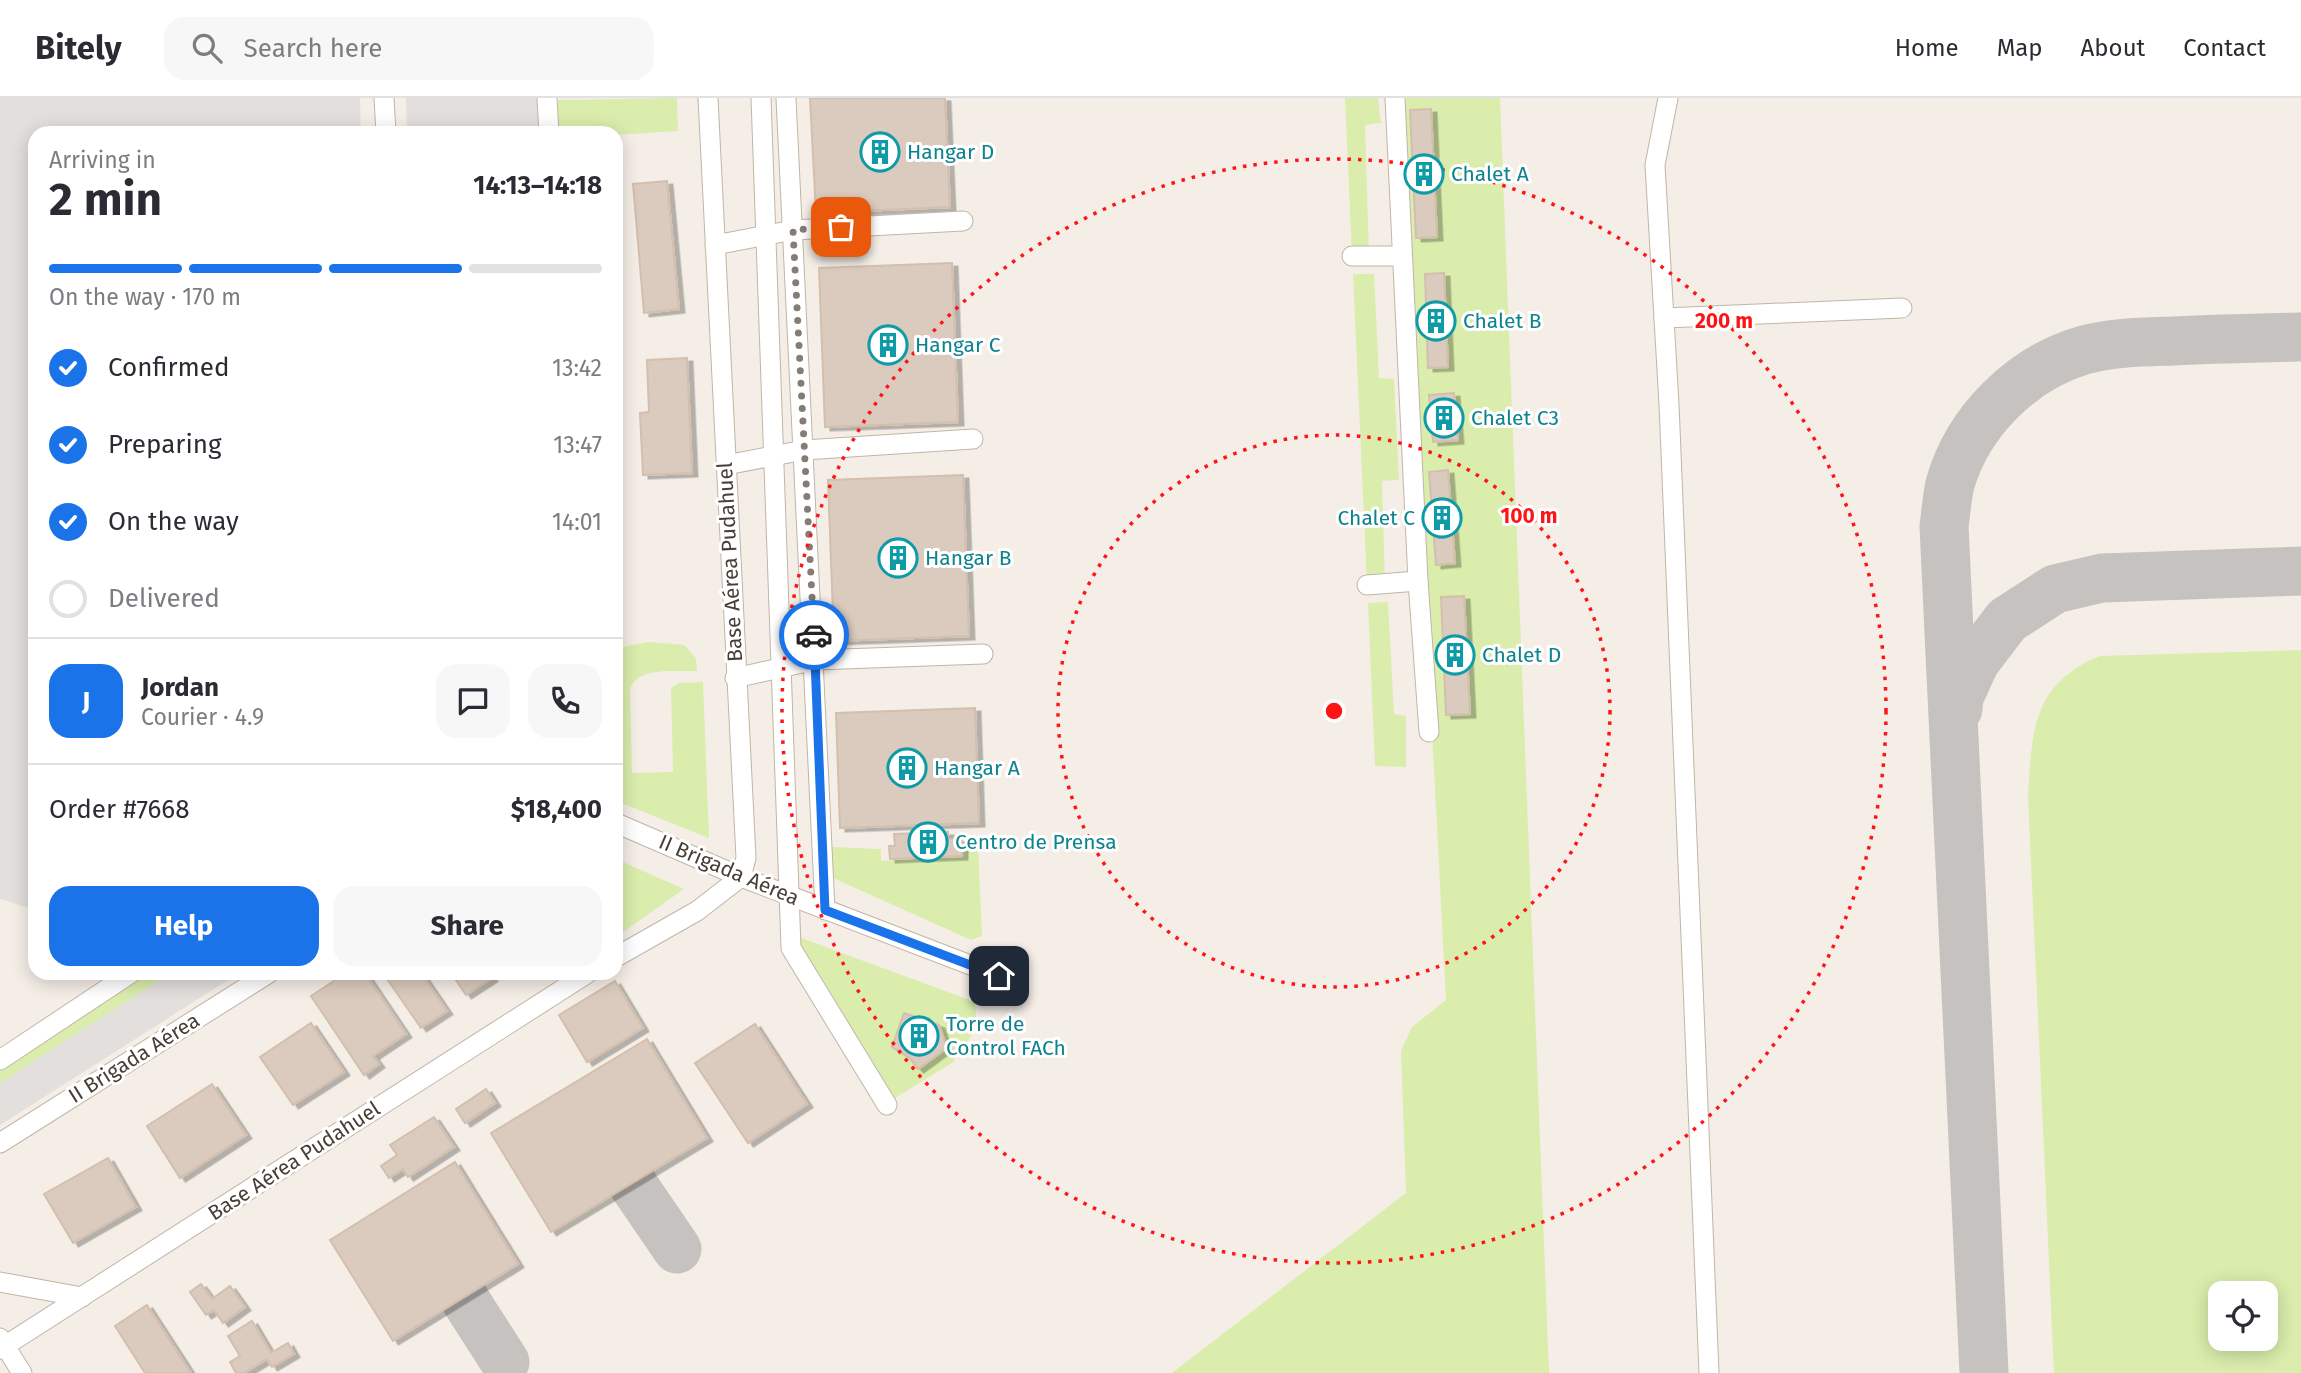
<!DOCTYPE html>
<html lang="en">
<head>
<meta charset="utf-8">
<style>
	body { margin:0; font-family:"Fira Sans",sans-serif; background:#f7f7f7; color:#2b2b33; height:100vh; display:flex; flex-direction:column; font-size:26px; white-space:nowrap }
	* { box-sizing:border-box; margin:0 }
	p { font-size:23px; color:#7c7c81 }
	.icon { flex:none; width:38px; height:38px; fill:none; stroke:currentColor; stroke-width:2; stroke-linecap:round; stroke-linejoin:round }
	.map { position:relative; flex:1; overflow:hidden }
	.details { position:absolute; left:28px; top:28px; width:595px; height:854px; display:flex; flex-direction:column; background:#fff; border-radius:21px; box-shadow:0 4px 18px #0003 }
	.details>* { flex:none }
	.buttons { position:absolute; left:2208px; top:1183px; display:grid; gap:14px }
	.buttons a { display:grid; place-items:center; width:70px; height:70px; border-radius:14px; background:#fff; box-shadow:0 4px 18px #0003; font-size:35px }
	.pin { position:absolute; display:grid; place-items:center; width:60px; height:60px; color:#fff; margin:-30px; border-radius:14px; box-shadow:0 4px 10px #0006 }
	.courier { position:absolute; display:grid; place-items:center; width:70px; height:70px; margin:-35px; border:5px solid #1a73e8; border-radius:50%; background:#fff; color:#222; box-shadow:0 2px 9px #0007 }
	.overview em { font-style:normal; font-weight:700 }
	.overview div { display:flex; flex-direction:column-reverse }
	.overview { display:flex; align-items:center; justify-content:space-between; height:119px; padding:0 21px }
	h1 { font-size:46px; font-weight:700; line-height:52px }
	.bar { display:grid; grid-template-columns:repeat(4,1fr); gap:10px 7px; align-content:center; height:84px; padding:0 21px }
	.bar i { height:9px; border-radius:5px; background:#e1e1e2 }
	.bar .current { background:#1a73e8 }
	.bar p { grid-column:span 4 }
	.line { display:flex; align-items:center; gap:18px; padding:0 21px; border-top:2px solid #e1e1e2 }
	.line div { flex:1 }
	.round { display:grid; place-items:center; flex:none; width:74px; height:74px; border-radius:21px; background:#f7f7f7 }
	ol { padding:0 21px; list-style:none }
	li { display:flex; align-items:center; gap:21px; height:77px }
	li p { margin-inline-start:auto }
	li .icon { padding:7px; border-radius:50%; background:#1a73e8; color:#fff; stroke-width:4 }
	li:last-child { color:#7c7c81 }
	li i { width:38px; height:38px; border:4px solid #e1e1e2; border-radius:50% }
	.primary-button { display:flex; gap:14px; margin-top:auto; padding:14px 21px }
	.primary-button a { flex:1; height:80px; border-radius:21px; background:#1a73e8; color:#fff; font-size:28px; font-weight:700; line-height:80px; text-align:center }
	.primary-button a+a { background:#f7f7f7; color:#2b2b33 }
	header { display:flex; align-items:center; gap:42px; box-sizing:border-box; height:98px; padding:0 35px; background:#fff; border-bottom:2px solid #e1e1e2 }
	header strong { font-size:33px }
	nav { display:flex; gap:38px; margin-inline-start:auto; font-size:24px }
	.search { width:490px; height:63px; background:#f7f7f7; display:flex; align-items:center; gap:18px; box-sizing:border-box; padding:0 24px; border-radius:21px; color:#7c7c81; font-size:26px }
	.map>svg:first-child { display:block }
</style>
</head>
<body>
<header>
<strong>Bitely</strong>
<div class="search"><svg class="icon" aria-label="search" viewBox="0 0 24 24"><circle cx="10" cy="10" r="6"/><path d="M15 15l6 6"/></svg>Search here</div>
<nav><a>Home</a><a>Map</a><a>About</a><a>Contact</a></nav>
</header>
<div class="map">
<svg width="2301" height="1275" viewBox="0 0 2301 1275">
	<defs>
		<filter id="shadow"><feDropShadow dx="5.5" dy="3.5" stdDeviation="0" flood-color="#0004"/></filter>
	</defs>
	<rect width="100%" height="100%" fill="#f5eee7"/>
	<!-- green -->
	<g fill="#daedac" fill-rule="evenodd">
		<polygon points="677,0 678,33 616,37 616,35 558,35 558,2"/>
		<polygon points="1345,0 1378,0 1381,25 1365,27 1369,158 1352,158"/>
		<polygon points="1399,0 1500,0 1549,1275 1172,1275 1406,1095 1401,953 1412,929 1446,902"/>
		<polygon points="1353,176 1374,176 1379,280 1394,281 1399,382 1382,383 1385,486 1367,487"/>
		<polygon points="1388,504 1394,616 1406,618 1406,669 1375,668 1368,505"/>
		<path d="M649,544L684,547L696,560L697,573C676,574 640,568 630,590L632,675L673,674L671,590L679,585L703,584L709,740L616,703V550Z"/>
		<path d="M2301,552V1275H2054L2028,699C2032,635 2031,586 2100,558ZM2221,1195H2266V1241H2221Z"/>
		<polygon points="964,746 978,746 982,838 971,842 831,779 831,749 881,751 881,763 964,759"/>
		<polygon points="616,761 684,791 616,839"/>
		<polygon points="796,838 975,904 977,930 952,965 895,1000"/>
		<polygon points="144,875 171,875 0,985 0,965"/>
	</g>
	<!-- parking -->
	<g fill="#e3dfdc">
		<polygon points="0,0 360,0 361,35 35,35 35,812 0,801"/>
		<polygon points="406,0 539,0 541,35 407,35"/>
		<polygon points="171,875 239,875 0,1027 0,985"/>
	</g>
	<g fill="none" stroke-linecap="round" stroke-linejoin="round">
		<!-- taxiway -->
		<g stroke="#c6c2bf" stroke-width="49">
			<polyline points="1958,611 1959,599 1975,564 2007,522 2055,491 2102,480 2301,473"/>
			<polyline points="632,1085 677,1151"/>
			<polyline points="464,1200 505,1264"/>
			<path d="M1984,1275L1944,428C1946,414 1947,399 1950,386C1968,323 2022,270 2084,252C2113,244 2144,244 2174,243C2216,241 2259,240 2301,239"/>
		</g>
	</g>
	<!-- building -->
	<g fill="#dbcbbe" stroke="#d3bfad" stroke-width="2" filter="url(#shadow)">
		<polygon points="810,0 945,0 950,109 816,115"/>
		<polygon points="1431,11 1437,139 1416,140 1410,12"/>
		<polygon points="667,83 679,211 644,215 633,86"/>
		<polygon points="952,165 958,324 825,329 819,170"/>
		<polygon points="1444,175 1448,269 1428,270 1425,176"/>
		<polygon points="687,260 692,375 643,377 640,315 649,314 647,262"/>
		<polygon points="1454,295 1458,342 1433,344 1429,297"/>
		<polygon points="1448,372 1455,465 1436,467 1429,374"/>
		<polygon points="963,377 969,538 834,543 828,382"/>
		<polygon points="1464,498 1470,616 1446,617 1441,499"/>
		<polygon points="975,610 979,725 840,730 836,615"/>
		<polygon points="948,734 948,741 962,741 962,758 890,761 889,748 895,748 894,736"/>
		<polygon points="346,875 365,875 406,936 373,958 379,966 364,977 311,898"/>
		<polygon points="383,875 421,875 447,913 421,930"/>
		<polygon points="451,875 489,875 492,880 466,897"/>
		<polygon points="615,883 643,930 587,964 559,917"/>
		<polygon points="904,915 939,927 947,950 918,971 909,959 892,949"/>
		<polygon points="311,925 344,974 293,1007 260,959"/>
		<polygon points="755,926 807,1006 748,1045 695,965"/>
		<polygon points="647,941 707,1040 551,1134 491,1035"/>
		<polygon points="212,986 246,1037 180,1080 147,1028"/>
		<polygon points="486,991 495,1005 465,1025 456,1011"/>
		<polygon points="434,1019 454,1049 408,1079 403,1071 389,1080 381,1068 397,1057 390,1047"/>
		<polygon points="108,1060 136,1109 73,1145 44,1096"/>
		<polygon points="455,1064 518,1166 393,1243 330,1142"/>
		<polygon points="201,1186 212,1201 230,1188 245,1209 223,1225 214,1212 206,1217 190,1194"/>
		<polygon points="147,1207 191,1275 145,1275 115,1228"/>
		<polygon points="252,1223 271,1255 288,1245 294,1256 272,1269 267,1261 244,1275 236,1275 230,1264 240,1258 228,1238"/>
	</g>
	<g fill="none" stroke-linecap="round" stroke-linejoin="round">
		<!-- minor casing -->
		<g stroke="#c1b5a8" stroke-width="21">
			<g id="minor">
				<polyline points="384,0 386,35"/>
				<polyline points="547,0 549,35"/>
				<polyline points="761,0 791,850 887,1007"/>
				<polyline points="786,0 825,812"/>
				<polyline points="1395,0 1418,483 1429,634"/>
				<polyline points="1668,0 1655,67 1669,306 1709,1275"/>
				<polyline points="715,147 793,132 963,123"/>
				<polyline points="1352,158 1402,158"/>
				<polyline points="1664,220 1902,210"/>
				<polyline points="726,367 804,352 973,341"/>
				<polyline points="1367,487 1418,483"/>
				<polyline points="735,580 815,562 983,556"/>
				<polyline points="616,725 741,779 999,878"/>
				<polyline points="616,859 697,813 741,779 746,760 708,0"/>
				<polyline points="0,962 131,875"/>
				<polyline points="0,1045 269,875"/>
				<polyline points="0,1184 82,1199"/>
				<polyline points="0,1240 22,1275"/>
				<polyline points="0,1251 588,875"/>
			</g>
		</g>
		<!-- minor -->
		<use href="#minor" stroke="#fff" stroke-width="19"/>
	</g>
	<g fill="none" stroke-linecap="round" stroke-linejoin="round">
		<!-- done -->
		<polyline stroke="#857c73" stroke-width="7" stroke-dasharray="0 12.6" points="814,537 793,132 841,129"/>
		<!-- route -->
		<polyline stroke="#1a73e8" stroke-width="9" points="814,537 825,812 999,878"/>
	</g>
	<!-- distance rings -->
	<g fill="none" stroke="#ff1415" stroke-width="3.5" stroke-dasharray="3.5 7">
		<circle cx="1334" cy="613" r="276"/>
		<circle cx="1334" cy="613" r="552"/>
	</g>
	<!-- icons -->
	<defs>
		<g id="building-ring" transform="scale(2.0125)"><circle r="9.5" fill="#fff" stroke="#0f9aa8" stroke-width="1.5"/><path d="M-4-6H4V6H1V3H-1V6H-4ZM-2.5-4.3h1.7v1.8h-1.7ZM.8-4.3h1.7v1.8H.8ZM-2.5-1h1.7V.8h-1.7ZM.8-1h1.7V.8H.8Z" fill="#0f9aa8"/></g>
	</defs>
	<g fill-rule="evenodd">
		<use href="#building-ring" x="880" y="54"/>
		<use href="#building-ring" x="1424" y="76"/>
		<use href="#building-ring" x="1436" y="223"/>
		<use href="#building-ring" x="888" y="247"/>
		<use href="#building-ring" x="1444" y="320"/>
		<use href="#building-ring" x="1442" y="420"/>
		<use href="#building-ring" x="898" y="460"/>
		<use href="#building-ring" x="1455" y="557"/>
		<use href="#building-ring" x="907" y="670"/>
		<use href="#building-ring" x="928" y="744"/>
		<use href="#building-ring" x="919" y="938"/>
	</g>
	<g text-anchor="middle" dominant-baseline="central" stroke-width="6" stroke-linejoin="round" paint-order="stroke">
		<!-- culture labels -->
		<g font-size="21" fill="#0d838f" stroke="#fff" text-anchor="start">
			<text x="907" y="54">Hangar D</text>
			<text x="1451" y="76">Chalet A</text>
			<text x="1463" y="223">Chalet B</text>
			<text x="915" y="247">Hangar C</text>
			<text x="1471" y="320">Chalet C3</text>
			<text x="1415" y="420" text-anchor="end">Chalet C</text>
			<text x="925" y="460">Hangar B</text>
			<text x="1482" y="557">Chalet D</text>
			<text x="934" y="670">Hangar A</text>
			<text x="955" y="744">Centro de Prensa</text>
			<text x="946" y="926">Torre de<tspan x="946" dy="24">Control FACh</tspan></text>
		</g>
		<!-- street labels -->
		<g font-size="21" fill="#493e35" stroke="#fff">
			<text transform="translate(730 464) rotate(-93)">Base Aérea Pudahuel</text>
			<text transform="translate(729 772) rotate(23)">II Brigada Aérea</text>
			<text transform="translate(134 960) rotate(-32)">II Brigada Aérea</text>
			<text transform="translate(294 1063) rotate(-33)">Base Aérea Pudahuel</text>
		</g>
	</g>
	<circle cx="1334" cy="613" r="10" fill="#ff1415" stroke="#fff" stroke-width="3.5"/>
	<g font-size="21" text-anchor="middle" font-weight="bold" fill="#ff1415" stroke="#fff" stroke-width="6" stroke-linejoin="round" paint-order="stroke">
		<text x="1724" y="230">200 m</text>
		<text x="1529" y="425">100 m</text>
	</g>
</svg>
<div class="buttons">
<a><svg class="icon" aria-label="locate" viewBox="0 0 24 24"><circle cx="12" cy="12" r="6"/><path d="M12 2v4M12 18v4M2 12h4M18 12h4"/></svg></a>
</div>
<div class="pin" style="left:841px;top:129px;background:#ea580c"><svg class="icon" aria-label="bag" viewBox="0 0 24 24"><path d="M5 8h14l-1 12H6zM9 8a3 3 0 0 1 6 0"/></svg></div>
<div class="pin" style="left:999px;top:878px;background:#1f2937"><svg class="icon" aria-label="home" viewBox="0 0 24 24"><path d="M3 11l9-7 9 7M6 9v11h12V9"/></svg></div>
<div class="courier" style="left:814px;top:537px"><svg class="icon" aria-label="car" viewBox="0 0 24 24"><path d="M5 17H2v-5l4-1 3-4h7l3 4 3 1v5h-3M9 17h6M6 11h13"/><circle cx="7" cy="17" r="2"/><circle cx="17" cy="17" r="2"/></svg></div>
<section class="details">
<div class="overview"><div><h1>2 min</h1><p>Arriving in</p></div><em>14:13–14:18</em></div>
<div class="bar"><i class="current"></i><i class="current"></i><i class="current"></i><i></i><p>On the way · 170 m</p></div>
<ol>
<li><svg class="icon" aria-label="check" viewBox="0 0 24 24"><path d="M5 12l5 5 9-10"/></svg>Confirmed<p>13:42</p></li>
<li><svg class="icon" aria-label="check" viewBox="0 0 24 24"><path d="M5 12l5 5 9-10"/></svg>Preparing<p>13:47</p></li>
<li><svg class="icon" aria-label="check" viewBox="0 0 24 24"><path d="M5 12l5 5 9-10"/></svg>On the way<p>14:01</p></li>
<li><i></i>Delivered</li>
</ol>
<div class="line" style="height:126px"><b class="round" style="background:#1a73e8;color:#fff">J</b><div><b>Jordan</b><p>Courier · 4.9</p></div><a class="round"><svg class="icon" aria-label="chat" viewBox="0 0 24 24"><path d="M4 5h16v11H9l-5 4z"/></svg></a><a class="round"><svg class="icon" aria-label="phone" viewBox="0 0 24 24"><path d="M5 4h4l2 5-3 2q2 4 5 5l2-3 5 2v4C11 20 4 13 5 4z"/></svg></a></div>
<div class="line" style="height:91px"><div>Order #7668</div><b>$18,400</b></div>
<div class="primary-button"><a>Help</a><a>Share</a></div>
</section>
</div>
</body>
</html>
